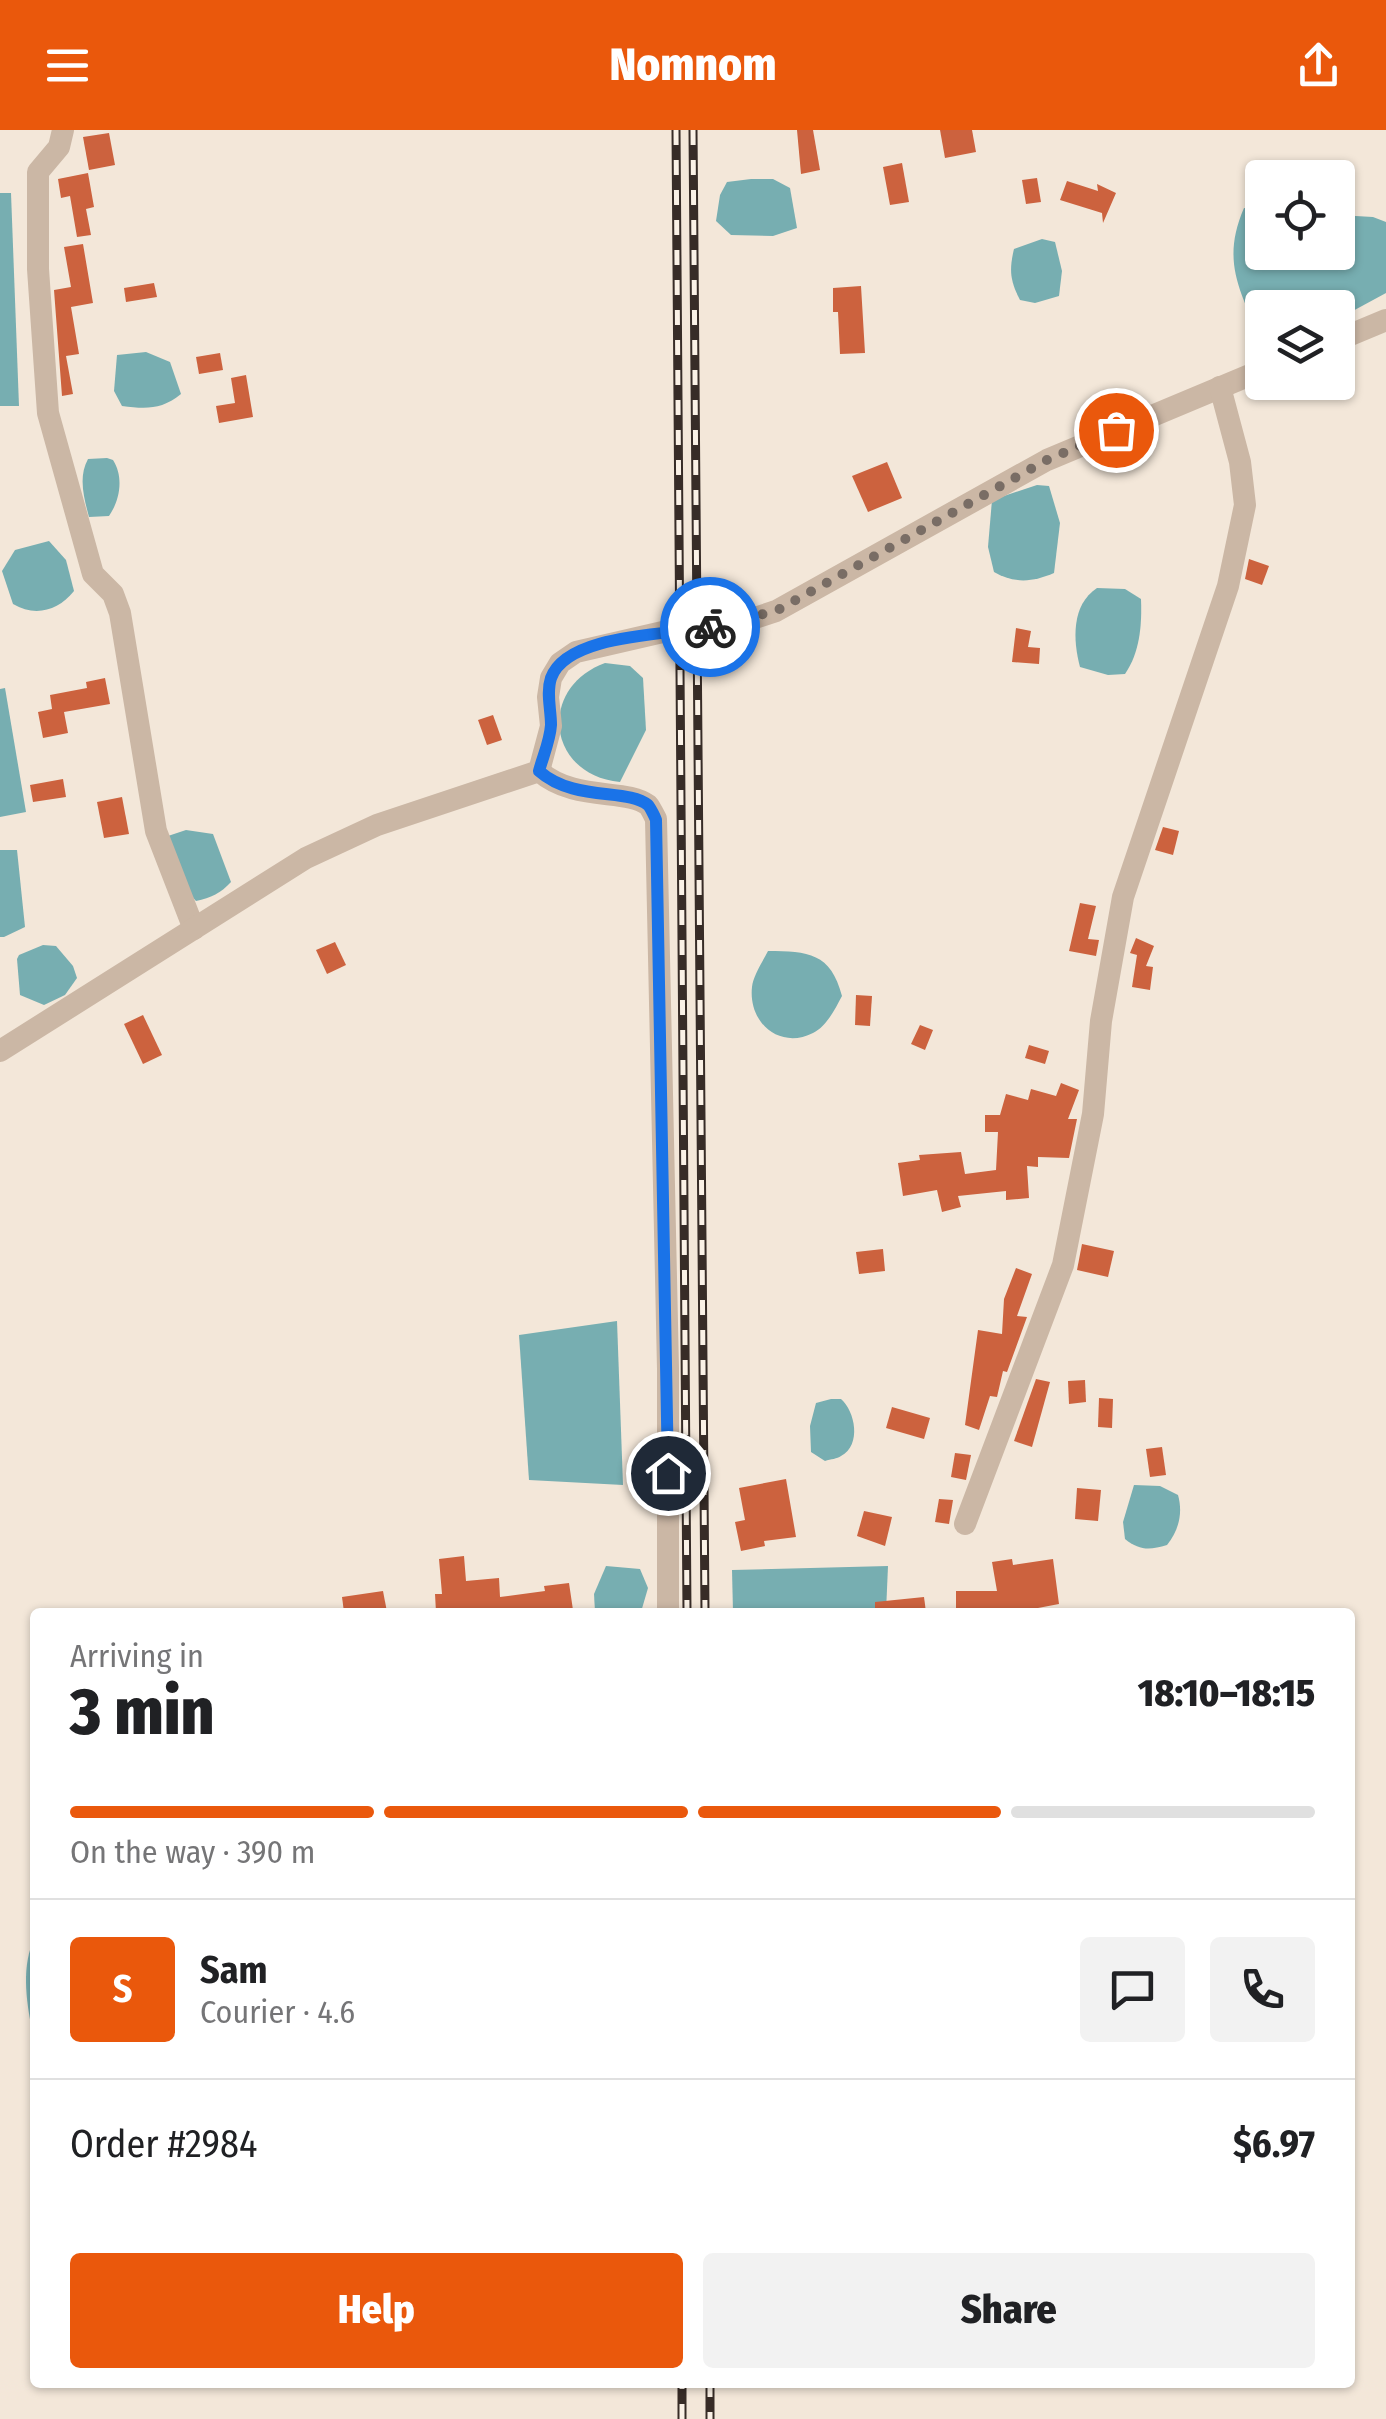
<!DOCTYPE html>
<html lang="en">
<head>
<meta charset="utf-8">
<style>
	body { margin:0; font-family:"Fira Sans Condensed",sans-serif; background:#f2f2f2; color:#202124; height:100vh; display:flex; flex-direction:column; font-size:38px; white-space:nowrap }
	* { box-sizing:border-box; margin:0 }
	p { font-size:32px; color:#757577 }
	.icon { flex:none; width:55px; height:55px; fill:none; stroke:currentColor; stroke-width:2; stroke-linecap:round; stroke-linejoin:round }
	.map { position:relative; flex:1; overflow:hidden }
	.panel { position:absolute; left:30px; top:1478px; width:1325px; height:780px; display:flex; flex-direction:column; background:#fff; border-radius:10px; box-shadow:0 2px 8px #0004 }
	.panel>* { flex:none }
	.buttons { position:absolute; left:1245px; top:30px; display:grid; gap:20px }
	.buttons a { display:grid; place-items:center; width:110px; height:110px; border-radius:10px; background:#fff; box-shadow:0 2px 8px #0004; font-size:50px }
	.pin { position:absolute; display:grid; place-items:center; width:85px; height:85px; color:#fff; margin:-42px; border:5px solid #fff; border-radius:50%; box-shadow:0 2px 10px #0007 }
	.courier { position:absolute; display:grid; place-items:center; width:100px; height:100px; margin:-50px; border:8px solid #1a73e8; border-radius:50%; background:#fff; color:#222; box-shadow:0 2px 12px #0007 }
	.head em { font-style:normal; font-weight:800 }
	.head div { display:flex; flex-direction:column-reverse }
	.head { display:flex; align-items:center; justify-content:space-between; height:170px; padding:0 40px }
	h1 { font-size:65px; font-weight:800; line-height:75px }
	.bar { display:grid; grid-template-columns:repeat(4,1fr); gap:15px 10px; align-content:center; height:120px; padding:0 40px }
	.bar i { height:12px; border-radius:8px; background:#e0e0e0 }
	.bar .selected { background:#ea580c }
	.bar p { grid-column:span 4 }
	.line { display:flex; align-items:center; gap:25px; padding:0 40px; border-top:2px solid #e0e0e0 }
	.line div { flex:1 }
	.round { display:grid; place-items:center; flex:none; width:105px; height:105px; border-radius:10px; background:#f2f2f2 }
	.primary-button { display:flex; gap:20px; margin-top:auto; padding:20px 40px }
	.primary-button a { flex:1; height:115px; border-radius:10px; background:#ea580c; color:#fff; font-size:40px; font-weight:800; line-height:115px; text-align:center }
	.primary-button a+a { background:#f2f2f2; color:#202124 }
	header { display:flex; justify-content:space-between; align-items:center; height:130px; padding:0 40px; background:#ea580c; color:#fff; font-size:45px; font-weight:800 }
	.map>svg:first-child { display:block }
</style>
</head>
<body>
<header><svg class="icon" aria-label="menu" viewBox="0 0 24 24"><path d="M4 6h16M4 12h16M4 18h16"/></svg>Nomnom<svg class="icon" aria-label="share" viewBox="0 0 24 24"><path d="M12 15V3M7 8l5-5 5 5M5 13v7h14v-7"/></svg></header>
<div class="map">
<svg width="1386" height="2289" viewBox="0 0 1386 2289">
	<rect width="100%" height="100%" fill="#f3e7d9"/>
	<!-- water -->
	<g fill="#77aeb1">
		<polygon points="751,49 773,49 790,58 797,98 773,106 731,105 716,91 720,65 727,52"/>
		<polygon points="0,63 11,63 19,276 0,276"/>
		<path d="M1244,78L1262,80V122H1338V85L1373,87L1386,92V163L1338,189V178H1262L1260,209C1240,160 1221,131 1244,78Z"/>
		<path d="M1042,109L1055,112L1062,141L1059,166L1035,173L1020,170C1010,151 1009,140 1014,119Z"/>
		<path d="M146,222L170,232L181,264C161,280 146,279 122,276L114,261L117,225Z"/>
		<path d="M107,328L113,330C124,347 120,370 109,386L89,387C84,368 78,347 88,329Z"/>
		<path d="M1037,355L1049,356L1060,393L1054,443C1033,452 1015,454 994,442L988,417L992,370Z"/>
		<path d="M49,411L66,430L74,461C58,481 35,487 13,474L2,441L15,420Z"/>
		<path d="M1097,458L1125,459L1141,469C1142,495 1140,522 1125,544L1108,545L1080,537C1073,511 1071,475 1097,458Z"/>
		<path d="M605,533L630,536L643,548L646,600L620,652C547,645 537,558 605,533Z"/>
		<polygon points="5,558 26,682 0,687 0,559"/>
		<path d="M186,700L213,704L231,752C221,763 211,768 196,771L181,754L168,706Z"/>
		<polygon points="0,720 17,720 25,797 4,807 0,807"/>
		<polygon points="43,815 56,816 73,836 77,848 65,865 44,875 20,865 17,829 19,825"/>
		<path d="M768,821C808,821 831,823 842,866C835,879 827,896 813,903C780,920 748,893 752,857C753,846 763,831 768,821Z"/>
		<polygon points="617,1191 623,1355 529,1350 519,1205"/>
		<path d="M831,1269H841C855,1281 862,1315 841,1326C837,1329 831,1329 825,1331L811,1322L810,1296L816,1273Z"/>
		<path d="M1134,1355L1160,1356L1178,1365C1183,1383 1179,1400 1167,1415C1150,1420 1140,1421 1125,1409L1123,1392Z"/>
		<polygon points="606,1436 640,1439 648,1458 641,1482 595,1482 594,1464"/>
		<polygon points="888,1436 886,1482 733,1482 732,1440"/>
		<path d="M35,1807V1900H32C26,1870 21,1835 35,1807Z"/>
	</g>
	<!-- building -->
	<g fill="#cc623e">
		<polygon points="797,0 813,0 820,40 801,44"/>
		<polygon points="940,0 972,0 976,22 945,28"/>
		<polygon points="109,3 115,35 89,40 83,7"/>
		<polygon points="902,33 909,72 890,75 883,37"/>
		<polygon points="88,43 94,77 86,79 91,105 77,107 70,66 61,68 58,49"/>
		<polygon points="1037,48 1041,72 1026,74 1022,50"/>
		<polygon points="1067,51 1098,61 1097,54 1116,63 1103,93 1102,83 1060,70"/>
		<polygon points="83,114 93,173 71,177 79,224 66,226 73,264 62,266 54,160 71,157 64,117"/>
		<polygon points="154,153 157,167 126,172 124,158"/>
		<polygon points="861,156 865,223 840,224 838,182 833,182 833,158"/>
		<polygon points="220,223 223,240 199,244 196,227"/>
		<polygon points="246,245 253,287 219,293 216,276 235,273 231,248"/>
		<polygon points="887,332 902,368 868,382 852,346"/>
		<polygon points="1249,429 1269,436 1262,455 1245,449"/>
		<polygon points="1016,498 1031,501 1028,517 1040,518 1039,534 1012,532"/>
		<polygon points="105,548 110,574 64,582 68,603 43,608 38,582 52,579 50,565 87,558 86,552"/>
		<polygon points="493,585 502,610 487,615 478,590"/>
		<polygon points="63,649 66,667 33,672 30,655"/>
		<polygon points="122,667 129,704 104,708 97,672"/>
		<polygon points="1163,697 1179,701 1173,725 1155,720"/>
		<polygon points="1080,773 1096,776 1088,809 1099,810 1096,826 1069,821"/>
		<polygon points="1136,808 1154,816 1146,836 1153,837 1150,860 1132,857 1137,825 1130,823"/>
		<polygon points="335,812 346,835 327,844 316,820"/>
		<polygon points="856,865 872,866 870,896 855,895"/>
		<polygon points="143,885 162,925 143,934 124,894"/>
		<polygon points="920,895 933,900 925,920 911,914"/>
		<polygon points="1029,915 1049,921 1045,934 1025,928"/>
		<polygon points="1061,953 1079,960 1068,989 1077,989 1069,1028 1038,1027 1038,1037 1027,1036 1029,1068 1006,1070 1006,1061 958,1066 961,1077 942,1082 937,1060 903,1066 898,1033 920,1030 919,1025 961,1022 965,1044 996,1040 998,1002 985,1002 985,985 1000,985 1006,964 1028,970 1031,959 1056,966"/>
		<polygon points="1082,1114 1114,1121 1108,1147 1077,1140"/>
		<polygon points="883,1119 885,1141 859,1144 856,1122"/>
		<polygon points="1016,1138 1032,1144 1017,1186 1027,1187 1007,1242 1003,1241 997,1267 990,1266 979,1300 965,1295 978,1200 1002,1204 1004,1169"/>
		<polygon points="1036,1249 1050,1252 1032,1317 1014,1311"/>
		<polygon points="1085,1250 1086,1272 1069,1274 1068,1251"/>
		<polygon points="1099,1268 1113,1269 1112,1298 1098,1297"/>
		<polygon points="892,1277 930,1288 924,1309 886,1298"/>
		<polygon points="1162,1317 1166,1345 1150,1347 1146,1319"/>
		<polygon points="955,1323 971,1325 966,1350 951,1347"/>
		<polygon points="786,1349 796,1407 764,1411 765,1416 741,1421 735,1392 745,1390 739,1358"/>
		<polygon points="1077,1358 1101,1360 1098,1391 1075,1389"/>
		<polygon points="939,1369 953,1370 949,1394 935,1392"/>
		<polygon points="864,1381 892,1387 885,1416 857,1406"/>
		<polygon points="464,1426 466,1451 499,1448 500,1467 545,1461 544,1456 569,1453 573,1480 436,1482 435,1464 442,1464 439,1429"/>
		<polygon points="1012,1429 1013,1435 1053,1429 1059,1474 1017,1482 956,1482 956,1461 997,1461 992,1432"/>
		<polygon points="383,1461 387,1482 344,1482 342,1467"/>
		<polygon points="924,1467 926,1482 875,1482 875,1472"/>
	</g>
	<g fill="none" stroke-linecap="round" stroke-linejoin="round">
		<!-- minor -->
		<g stroke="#cbb7a5" stroke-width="22">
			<polyline points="63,0 59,17 38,42 38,139 48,283 93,444 113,464 120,483 156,701 194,799"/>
			<polyline points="1338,210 1386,190"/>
			<path d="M539,641C574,672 626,658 648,675C650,677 655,687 656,689L668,1239V1482"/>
			<polyline points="0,921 306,728 377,695 539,641 551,596 548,567 551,548 560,533 576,522 667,501 695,500 752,489 776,481 1047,330 1262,240"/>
			<polyline points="965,1394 1063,1135 1093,984 1101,891 1123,767 1228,456 1245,375 1240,332 1220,257"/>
		</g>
		<!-- rail casing -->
		<g stroke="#372c27" stroke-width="9">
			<g id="rail">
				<polyline points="676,0 687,1482"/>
				<polyline points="693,0 705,1482"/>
				<polyline points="710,2252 710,2289"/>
				<polyline points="682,2289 682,2252"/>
			</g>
		</g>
		<!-- rail -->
		<use href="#rail" stroke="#faf1e6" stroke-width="5" stroke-dasharray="15" stroke-linecap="butt"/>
	</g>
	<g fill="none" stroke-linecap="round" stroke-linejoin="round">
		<!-- done -->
		<polyline stroke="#796d65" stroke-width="10" stroke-dasharray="0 18" points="710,497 776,481 1047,330 1116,300"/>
		<!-- route -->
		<path stroke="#1a73e8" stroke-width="12" d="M668,1343L656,690C655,687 650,677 648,675C627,658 574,672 539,641C543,626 550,611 551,595C551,579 546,563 551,548C567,503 671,505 710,497"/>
	</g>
</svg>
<div class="buttons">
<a><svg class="icon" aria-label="locate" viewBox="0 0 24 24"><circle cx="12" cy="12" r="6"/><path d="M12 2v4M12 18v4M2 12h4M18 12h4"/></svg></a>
<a><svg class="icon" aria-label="layers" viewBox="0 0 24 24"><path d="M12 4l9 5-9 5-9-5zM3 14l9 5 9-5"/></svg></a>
</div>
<div class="pin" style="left:1116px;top:300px;background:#ea580c"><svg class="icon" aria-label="bag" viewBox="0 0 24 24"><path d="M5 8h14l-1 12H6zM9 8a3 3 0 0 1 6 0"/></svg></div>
<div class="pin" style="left:668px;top:1343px;background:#1f2937"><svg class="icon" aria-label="home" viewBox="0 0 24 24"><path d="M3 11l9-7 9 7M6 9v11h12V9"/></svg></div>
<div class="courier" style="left:710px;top:497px"><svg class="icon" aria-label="bike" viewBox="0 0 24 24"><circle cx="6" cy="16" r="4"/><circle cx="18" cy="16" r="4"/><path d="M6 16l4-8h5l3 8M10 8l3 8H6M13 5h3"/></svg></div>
<section class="panel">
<div class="head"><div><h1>3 min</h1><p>Arriving in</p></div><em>18:10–18:15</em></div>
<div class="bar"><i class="selected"></i><i class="selected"></i><i class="selected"></i><i></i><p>On the way · 390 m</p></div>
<div class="line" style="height:180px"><b class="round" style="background:#ea580c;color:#fff">S</b><div><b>Sam</b><p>Courier · 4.6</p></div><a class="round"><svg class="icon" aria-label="chat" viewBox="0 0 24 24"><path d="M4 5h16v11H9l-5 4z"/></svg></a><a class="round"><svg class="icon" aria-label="phone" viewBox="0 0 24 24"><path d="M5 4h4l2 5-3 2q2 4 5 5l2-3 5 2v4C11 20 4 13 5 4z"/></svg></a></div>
<div class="line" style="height:130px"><div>Order #2984</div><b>$6.97</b></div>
<div class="primary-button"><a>Help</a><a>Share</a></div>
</section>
</div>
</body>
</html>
